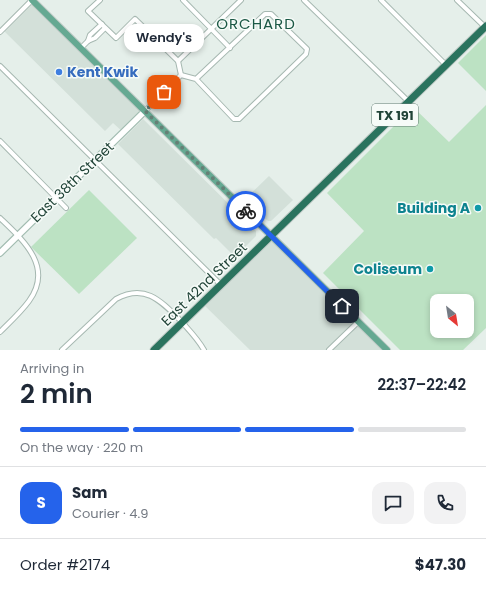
<!DOCTYPE html>
<html lang="en">
<head>
<meta charset="utf-8">
<style>
	body { margin:0; font-family:Poppins,sans-serif; background:#f2f2f3; color:#1f2937; height:100vh; display:flex; flex-direction:column; font-size:15px; white-space:nowrap }
	* { box-sizing:border-box; margin:0 }
	p { font-size:13px; color:#747a83 }
	.icon { flex:none; width:22px; height:22px; fill:none; stroke:currentColor; stroke-width:2; stroke-linecap:round; stroke-linejoin:round }
	.map { position:relative; height:350px; overflow:hidden }
	.panel { display:flex; flex-direction:column; background:#fff; flex:1 }
	.panel>* { flex:none }
	.needle { width:26px; rotate:150deg }
	.fabs { position:absolute; left:430px; top:294px; display:grid; gap:8px }
	.fabs a { display:grid; place-items:center; width:44px; height:44px; border-radius:8px; background:#fff; box-shadow:0 2px 6px #0003; font-size:20px }
	.pin { position:absolute; display:grid; place-items:center; width:34px; height:34px; color:#fff; margin:-17px; border-radius:8px; box-shadow:0 2px 6px #0006 }
	.courier { position:absolute; display:grid; place-items:center; width:40px; height:40px; margin:-20px; border:3px solid #2563eb; border-radius:50%; background:#fff; color:#222; box-shadow:0 1px 5px #0007 }
	.bubble { position:absolute; height:28px; border-radius:12px; background:#fff; box-shadow:0 2px 6px #0003; font-size:13px; font-weight:600; line-height:28px; text-align:center }
	.headline em { font-style:normal; font-weight:600 }
	.headline div { display:flex; flex-direction:column-reverse }
	.headline { display:flex; align-items:center; justify-content:space-between; height:68px; padding:0 20px }
	h1 { font-size:26px; font-weight:600; line-height:30px }
	.bar { display:grid; grid-template-columns:repeat(4,1fr); gap:6px 4px; align-content:center; height:48px; padding:0 20px }
	.bar i { height:5px; border-radius:3px; background:#e0e1e3 }
	.bar .on { background:#2563eb }
	.bar p { grid-column:span 4 }
	.line { display:flex; align-items:center; gap:10px; padding:0 20px; border-top:1px solid #e0e1e3 }
	.line div { flex:1 }
	.round { display:grid; place-items:center; flex:none; width:42px; height:42px; border-radius:12px; background:#f2f2f3 }
	.map>svg:first-child { display:block }
</style>
</head>
<body>
<div class="map">
<svg width="486" height="350" viewBox="0 0 486 350">
	<rect width="100%" height="100%" fill="#e5efea"/>
	<!-- built -->
	<g fill="#d3e0d9">
		<polygon points="32,0 145,111 123,132 113,123 105,131 2,29"/>
		<polygon points="143,119 256,231 256,236 235,257 216,238 214,239 118,144"/>
		<polygon points="269,176 293,200 271,221 268,221 245,199"/>
		<polygon points="271,236 387,350 250,350 202,303"/>
	</g>
	<!-- grass -->
	<g fill="#bce2c3" fill-rule="evenodd">
		<polygon points="486,35 486,91 458,63"/>
		<path d="M486,105V328L463,350H400L323,273L364,231L327,193L413,107L449,142ZM437,301H467V331H437Z"/>
		<polygon points="89,190 137,238 79,294 31,247"/>
	</g>
	<g fill="none" stroke-linecap="round" stroke-linejoin="round">
		<!-- street casing -->
		<g stroke="#a6b8b1" stroke-width="6">
			<g id="street">
				<polyline points="100,0 88,11 116,38 135,19 178,61 181,75"/>
				<polyline points="183,0 230,48"/>
				<polyline points="304,0 409,102"/>
				<polyline points="381,0 446,65"/>
				<polyline points="457,0 485,27"/>
				<polyline points="0,32 32,0"/>
				<polyline points="88,41 90,35 102,24"/>
				<polyline points="81,48 88,41 95,38 105,28"/>
				<polyline points="178,61 241,0"/>
				<polyline points="0,66 221,285"/>
				<polyline points="181,75 196,79 234,119 239,119 306,54 307,49 271,14 265,14 196,79"/>
				<polyline points="145,111 181,75"/>
				<polyline points="0,141 66,208"/>
				<path d="M0,218C23,240 54,267 29,301C21,312 10,322 0,332"/>
				<path d="M62,350L116,299C145,283 161,301 181,321C189,330 198,339 204,350"/>
				<polyline points="329,350 358,322"/>
			</g>
		</g>
		<!-- secondary casing -->
		<g stroke="#a2bcb1" stroke-width="8">
			<polyline id="secondary" points="0,253 145,111"/>
		</g>
		<!-- primary casing -->
		<g stroke="#c1cbc7" stroke-width="8">
			<polyline id="primary" points="32,0 387,350"/>
		</g>
		<!-- highway casing -->
		<g stroke="#c1cbc7" stroke-width="9">
			<polyline id="highway" points="154,350 486,26"/>
		</g>
		<!-- street -->
		<use href="#street" stroke="#fff" stroke-width="4"/>
		<!-- secondary -->
		<use href="#secondary" stroke="#fff" stroke-width="5.5"/>
		<!-- primary -->
		<use href="#primary" stroke="#65a992" stroke-width="6"/>
		<!-- highway -->
		<use href="#highway" stroke="#2a735e" stroke-width="7"/>
	</g>
	<g fill="none" stroke-linecap="round" stroke-linejoin="round">
		<!-- done -->
		<polyline stroke="#668076" stroke-width="4" stroke-dasharray="0 7.2" points="164,92 145,111 246,211"/>
		<!-- route -->
		<polyline stroke="#2563eb" stroke-width="5" points="246,211 342,306"/>
	</g>
	<!-- markers -->
	<circle fill="#3f7fe0" stroke="#f6fbf8" stroke-width="1.5" cx="59" cy="72" r="4"/>
	<g fill="#0f9aa8" stroke="#f6fbf8" stroke-width="1.5">
		<circle cx="478" cy="208" r="4"/>
		<circle cx="430" cy="269" r="4"/>
	</g>
	<g text-anchor="middle" dominant-baseline="central" stroke-width="3" stroke-linejoin="round" paint-order="stroke">
		<!-- shield labels -->
		<rect fill="#f6fbf8" stroke="#617b72" stroke-width="1" x="372" y="104" width="46" height="22" rx="3"/>
		<g font-size="13" font-weight="bold" fill="#214438">
			<text x="395" y="115">TX 191</text>
		</g>
		<!-- shop labels -->
		<g font-size="14" font-weight="bold" fill="#366cbe" stroke="#f6fbf8" text-anchor="start">
			<text x="67" y="72">Kent Kwik</text>
		</g>
		<!-- street labels -->
		<g font-size="14" fill="#214438" stroke="#f6fbf8">
			<text transform="translate(72 182) rotate(-44)">East 38th Street</text>
			<text transform="translate(204 284) rotate(-44)">East 42nd Street</text>
		</g>
		<!-- culture labels -->
		<g font-size="14" font-weight="bold" fill="#0d838f" stroke="#f6fbf8" text-anchor="end">
			<text x="470" y="208">Building A</text>
			<text x="422" y="269">Coliseum</text>
		</g>
		<!-- neighbourhood labels -->
		<g font-size="15" letter-spacing="1" fill="#1b5845" stroke="#f6fbf8">
			<text x="256" y="23">ORCHARD</text>
		</g>
	</g>
</svg>
<div class="fabs">
<a><svg class="needle" viewBox="-14 -14 28 28"><path d="M0-13l5 13h-10z" fill="#e53935"/><path d="M0 13l5-13h-10z" fill="#747a83"/></svg></a>
</div>
<div class="pin" style="left:164px;top:92px;background:#ea580c"><svg class="icon" aria-label="bag" viewBox="0 0 24 24"><path d="M5 8h14l-1 12H6zM9 8a3 3 0 0 1 6 0"/></svg></div>
<div class="pin" style="left:342px;top:306px;background:#1f2937"><svg class="icon" aria-label="home" viewBox="0 0 24 24"><path d="M3 11l9-7 9 7M6 9v11h12V9"/></svg></div>
<div class="courier" style="left:246px;top:211px"><svg class="icon" aria-label="bike" viewBox="0 0 24 24"><circle cx="6" cy="16" r="4"/><circle cx="18" cy="16" r="4"/><path d="M6 16l4-8h5l3 8M10 8l3 8H6M13 5h3"/></svg></div>
<div class="bubble" style="left:124px;top:24px;width:80px">Wendy's</div>
</div>
<section class="panel">
<div class="headline"><div><h1>2 min</h1><p>Arriving in</p></div><em>22:37–22:42</em></div>
<div class="bar"><i class="on"></i><i class="on"></i><i class="on"></i><i></i><p>On the way · 220 m</p></div>
<div class="line" style="height:72px"><b class="round" style="background:#2563eb;color:#fff">S</b><div><b>Sam</b><p>Courier · 4.9</p></div><a class="round"><svg class="icon" aria-label="chat" viewBox="0 0 24 24"><path d="M4 5h16v11H9l-5 4z"/></svg></a><a class="round"><svg class="icon" aria-label="phone" viewBox="0 0 24 24"><path d="M5 4h4l2 5-3 2q2 4 5 5l2-3 5 2v4C11 20 4 13 5 4z"/></svg></a></div>
<div class="line" style="height:52px"><div>Order #2174</div><b>$47.30</b></div>
</section>
</body>
</html>
